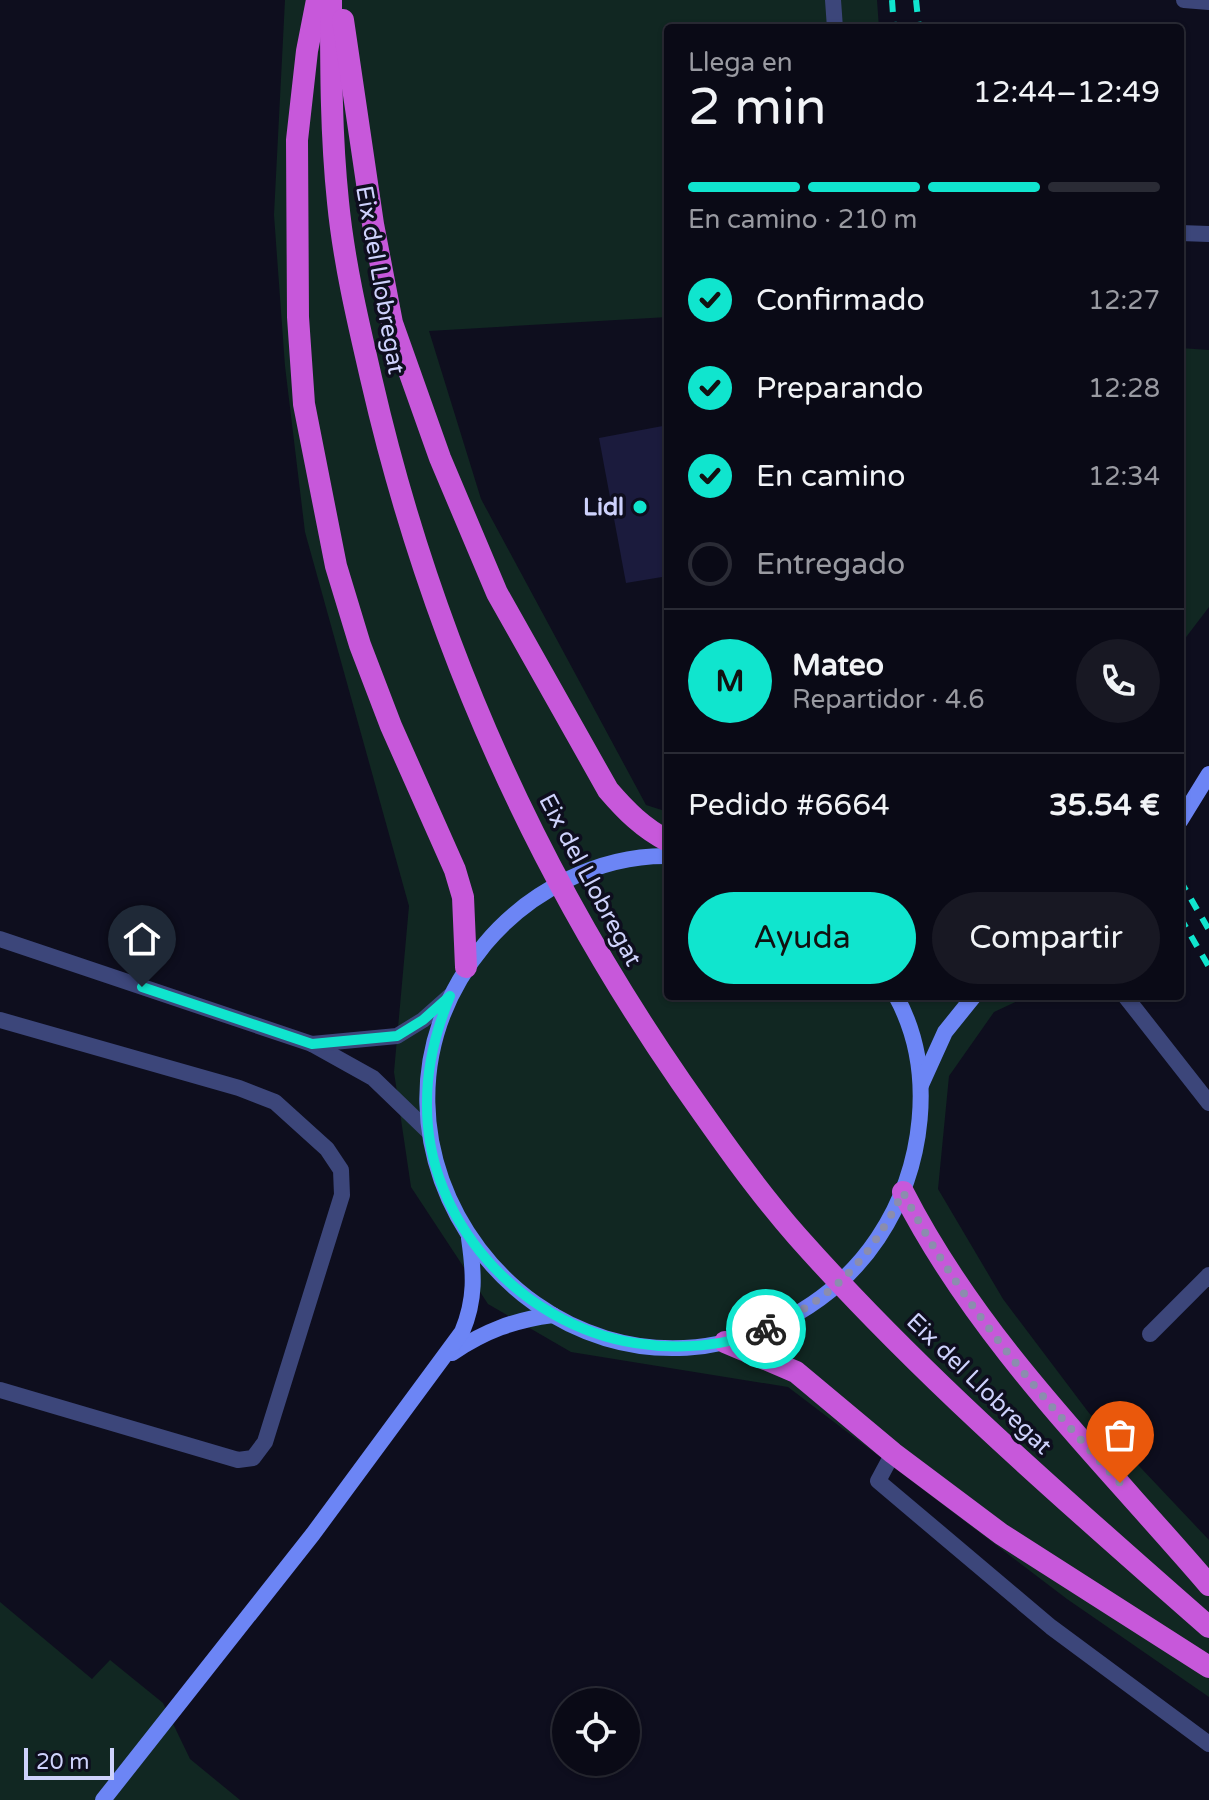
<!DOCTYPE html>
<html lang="es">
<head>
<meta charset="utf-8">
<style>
	body { margin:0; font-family:"Varela Round",sans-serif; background:#181823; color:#f1f3f6; height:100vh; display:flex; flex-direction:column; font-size:30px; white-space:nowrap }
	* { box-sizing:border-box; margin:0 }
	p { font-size:26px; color:#999aa1 }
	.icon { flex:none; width:44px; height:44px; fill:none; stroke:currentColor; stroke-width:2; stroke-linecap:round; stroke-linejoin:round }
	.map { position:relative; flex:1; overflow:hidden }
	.details { position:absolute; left:664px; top:24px; width:520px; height:976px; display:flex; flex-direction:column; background:#0a0a16; border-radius:8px; box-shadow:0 2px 6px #0004,0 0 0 2px #2a2b35 }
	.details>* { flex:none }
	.controls { position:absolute; left:552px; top:1688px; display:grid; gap:16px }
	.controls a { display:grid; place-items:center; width:88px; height:88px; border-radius:50%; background:#0a0a16; box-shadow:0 2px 6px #0004,0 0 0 2px #2a2b35; font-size:40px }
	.scale { position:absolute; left:24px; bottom:20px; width:90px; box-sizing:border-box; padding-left:8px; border:4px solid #ced2fc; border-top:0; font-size:22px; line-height:28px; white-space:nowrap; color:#ced2fc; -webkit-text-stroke:6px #0e0e1e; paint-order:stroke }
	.pin { position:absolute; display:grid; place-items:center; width:68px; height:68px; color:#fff; margin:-82px -34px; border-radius:50% 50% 50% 0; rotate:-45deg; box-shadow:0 0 8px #0007 }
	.pin .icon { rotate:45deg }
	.courier { position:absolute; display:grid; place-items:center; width:80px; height:80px; margin:-40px; border:6px solid #10e5ce; border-radius:50%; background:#fff; color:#222; box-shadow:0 2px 10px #0007 }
	.overview em { font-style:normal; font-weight:600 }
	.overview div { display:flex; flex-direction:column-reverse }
	.overview { display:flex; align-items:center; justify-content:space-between; height:136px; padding:0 24px }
	h1 { font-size:52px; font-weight:600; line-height:60px }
	.bar { display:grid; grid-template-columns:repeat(4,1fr); gap:12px 8px; align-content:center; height:96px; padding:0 24px }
	.bar i { height:10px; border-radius:6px; background:#2a2b35 }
	.bar .current { background:#10e5ce }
	.bar p { grid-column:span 4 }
	.line { display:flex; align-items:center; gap:20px; padding:0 24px; border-top:2px solid #2a2b35 }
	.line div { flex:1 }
	.round { display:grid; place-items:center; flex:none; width:84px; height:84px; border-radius:42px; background:#181823 }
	ol { padding:0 24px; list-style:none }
	li { display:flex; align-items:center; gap:24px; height:88px }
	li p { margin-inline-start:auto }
	li .icon { padding:8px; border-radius:50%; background:#10e5ce; color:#111; stroke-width:4 }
	li:last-child { color:#999aa1 }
	li i { width:44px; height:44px; border:4px solid #2a2b35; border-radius:50% }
	.action { display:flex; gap:16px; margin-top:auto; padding:16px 24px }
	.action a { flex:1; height:92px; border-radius:48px; background:#10e5ce; color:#111; font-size:32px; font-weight:600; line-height:92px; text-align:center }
	.action a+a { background:#181823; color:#f1f3f6 }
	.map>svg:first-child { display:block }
</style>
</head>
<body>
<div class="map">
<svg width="1209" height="1800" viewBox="0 0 1209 1800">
	<rect width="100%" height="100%" fill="#0e0e1e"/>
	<!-- green -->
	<g fill="#112722">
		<polygon points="285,0 877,0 879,28 668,28 668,317 429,331 481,499 646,805 668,812 668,996 1028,996 994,1012 949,1076 938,1189 1003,1299 1089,1413 1209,1540 1209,1697 1067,1599 788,1387 571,1352 488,1304 411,1187 394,1072 409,906 305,532 285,366 274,215"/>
		<polygon points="1180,348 1209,350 1209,607 1180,645"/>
		<polygon points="0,1602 92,1679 110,1660 163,1703 190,1759 240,1800 0,1800"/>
	</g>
	<!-- building -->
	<polygon fill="#1b1b3d" points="668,425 668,576 626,583 599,438"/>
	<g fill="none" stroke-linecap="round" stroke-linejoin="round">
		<!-- service -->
		<g stroke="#3c467a" stroke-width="16">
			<polyline points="0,1020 239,1088 275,1102 327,1149 341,1170 342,1195 265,1442 253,1458 238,1460 0,1390"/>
			<polyline points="893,1453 878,1481 1051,1627 1209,1744"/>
		</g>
		<!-- minor -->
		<g stroke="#3c467a" stroke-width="16">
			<polyline points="833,0 835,28"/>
			<polyline points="1184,0 1209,2"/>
			<polyline points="1180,233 1209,234"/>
			<polyline points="0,939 312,1044 373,1078 429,1132"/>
			<polyline points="1125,996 1209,1103"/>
			<polyline points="312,1044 397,1036 423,1020 450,996"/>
			<polyline points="1150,1334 1209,1275"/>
		</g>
		<!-- secondary -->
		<g stroke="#6c85f5" stroke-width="16">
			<polyline points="1180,821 1209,774"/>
			<path d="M668,856C599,855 529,891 485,944C320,1144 538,1430 773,1326C816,1306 852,1277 878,1238C924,1169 937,1071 896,996"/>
			<polyline points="921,1085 945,1032 974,996"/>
			<path d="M452,1353C485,1331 514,1320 553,1315"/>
			<path d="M103,1800L313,1534L462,1332C476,1299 474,1273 469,1238"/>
		</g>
		<!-- trunk -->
		<g stroke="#c758da" stroke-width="22">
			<polyline points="317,0 307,51 297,140 298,317 304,404 336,566 360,645 391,726 455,870 463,897 466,967"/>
			<path d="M331,0C331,68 331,135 338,202C344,263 358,322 372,382C430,634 534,869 681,1082C718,1135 755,1188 797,1236C923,1378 1067,1502 1209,1627"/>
			<path d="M343,20L373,224L392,323L440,458L497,593L608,790C626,811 643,828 668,841"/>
			<path d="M903,1192C979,1341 1101,1459 1209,1585"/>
			<polyline points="725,1342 796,1372 893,1453 1001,1534 1209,1667"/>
		</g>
		<!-- rail -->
		<g stroke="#10e5ce" stroke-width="6" stroke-dasharray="12 10" stroke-linecap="butt">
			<polyline points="892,0 894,28"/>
			<polyline points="916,0 919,28"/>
			<polyline points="1180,880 1209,930"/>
			<polyline points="1180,917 1209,967"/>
		</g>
	</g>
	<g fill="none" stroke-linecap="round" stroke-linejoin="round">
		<!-- done -->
		<path stroke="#8b8dae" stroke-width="8" stroke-dasharray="0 14.4" d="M766,1329C834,1298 871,1258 903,1192C958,1300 1038,1394 1120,1483"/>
		<!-- route -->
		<path stroke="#10e5ce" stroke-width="10" d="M142,987L312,1044L397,1036L423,1020L450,996C436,1030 427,1065 427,1102C425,1220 520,1325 635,1343C678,1350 726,1347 766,1329"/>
	</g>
	<!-- markers -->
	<circle fill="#10e5ce" stroke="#0e0e1e" stroke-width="3" cx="640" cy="507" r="8"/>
	<g text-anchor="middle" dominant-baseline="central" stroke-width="7" stroke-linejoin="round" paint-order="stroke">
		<!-- street labels -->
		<g font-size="24" fill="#ced2fc" stroke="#0e0e1e">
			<text transform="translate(380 280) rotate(80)">Eix del Llobregat</text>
			<text transform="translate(590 880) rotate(62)">Eix del Llobregat</text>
			<text transform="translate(979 1384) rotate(44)">Eix del Llobregat</text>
		</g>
		<!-- poi labels -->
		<g font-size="24" font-weight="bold" fill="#ced2fc" stroke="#0e0e1e" text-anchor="end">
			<text x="624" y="507">Lidl</text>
		</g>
	</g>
</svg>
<div class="controls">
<a><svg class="icon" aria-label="locate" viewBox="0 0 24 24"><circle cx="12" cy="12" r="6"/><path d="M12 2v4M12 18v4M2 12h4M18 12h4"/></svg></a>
</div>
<div class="scale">20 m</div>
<div class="pin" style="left:1120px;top:1483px;background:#ea580c"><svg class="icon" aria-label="bag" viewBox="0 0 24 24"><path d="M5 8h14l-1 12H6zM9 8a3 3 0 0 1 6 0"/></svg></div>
<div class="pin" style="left:142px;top:987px;background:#1f2937"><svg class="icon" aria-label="home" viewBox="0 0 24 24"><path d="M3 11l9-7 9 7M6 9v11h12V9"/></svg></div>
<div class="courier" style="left:766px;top:1329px"><svg class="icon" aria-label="bike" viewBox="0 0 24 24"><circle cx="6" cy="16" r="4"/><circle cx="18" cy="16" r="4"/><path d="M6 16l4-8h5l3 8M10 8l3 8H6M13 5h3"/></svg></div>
<section class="details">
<div class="overview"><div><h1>2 min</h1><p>Llega en</p></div><em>12:44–12:49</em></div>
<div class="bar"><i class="current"></i><i class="current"></i><i class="current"></i><i></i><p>En camino · 210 m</p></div>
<ol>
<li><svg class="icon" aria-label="check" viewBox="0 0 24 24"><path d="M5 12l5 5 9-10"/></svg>Confirmado<p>12:27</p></li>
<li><svg class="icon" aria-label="check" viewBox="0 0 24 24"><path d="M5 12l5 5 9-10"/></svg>Preparando<p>12:28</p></li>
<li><svg class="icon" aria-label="check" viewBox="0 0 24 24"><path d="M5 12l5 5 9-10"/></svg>En camino<p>12:34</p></li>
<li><i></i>Entregado</li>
</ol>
<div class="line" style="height:144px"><b class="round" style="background:#10e5ce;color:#111">M</b><div><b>Mateo</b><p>Repartidor · 4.6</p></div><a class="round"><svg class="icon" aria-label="phone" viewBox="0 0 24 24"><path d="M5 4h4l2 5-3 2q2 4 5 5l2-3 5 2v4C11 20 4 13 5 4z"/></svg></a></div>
<div class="line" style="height:104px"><div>Pedido #6664</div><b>35.54 €</b></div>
<div class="action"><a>Ayuda</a><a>Compartir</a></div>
</section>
</div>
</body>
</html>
